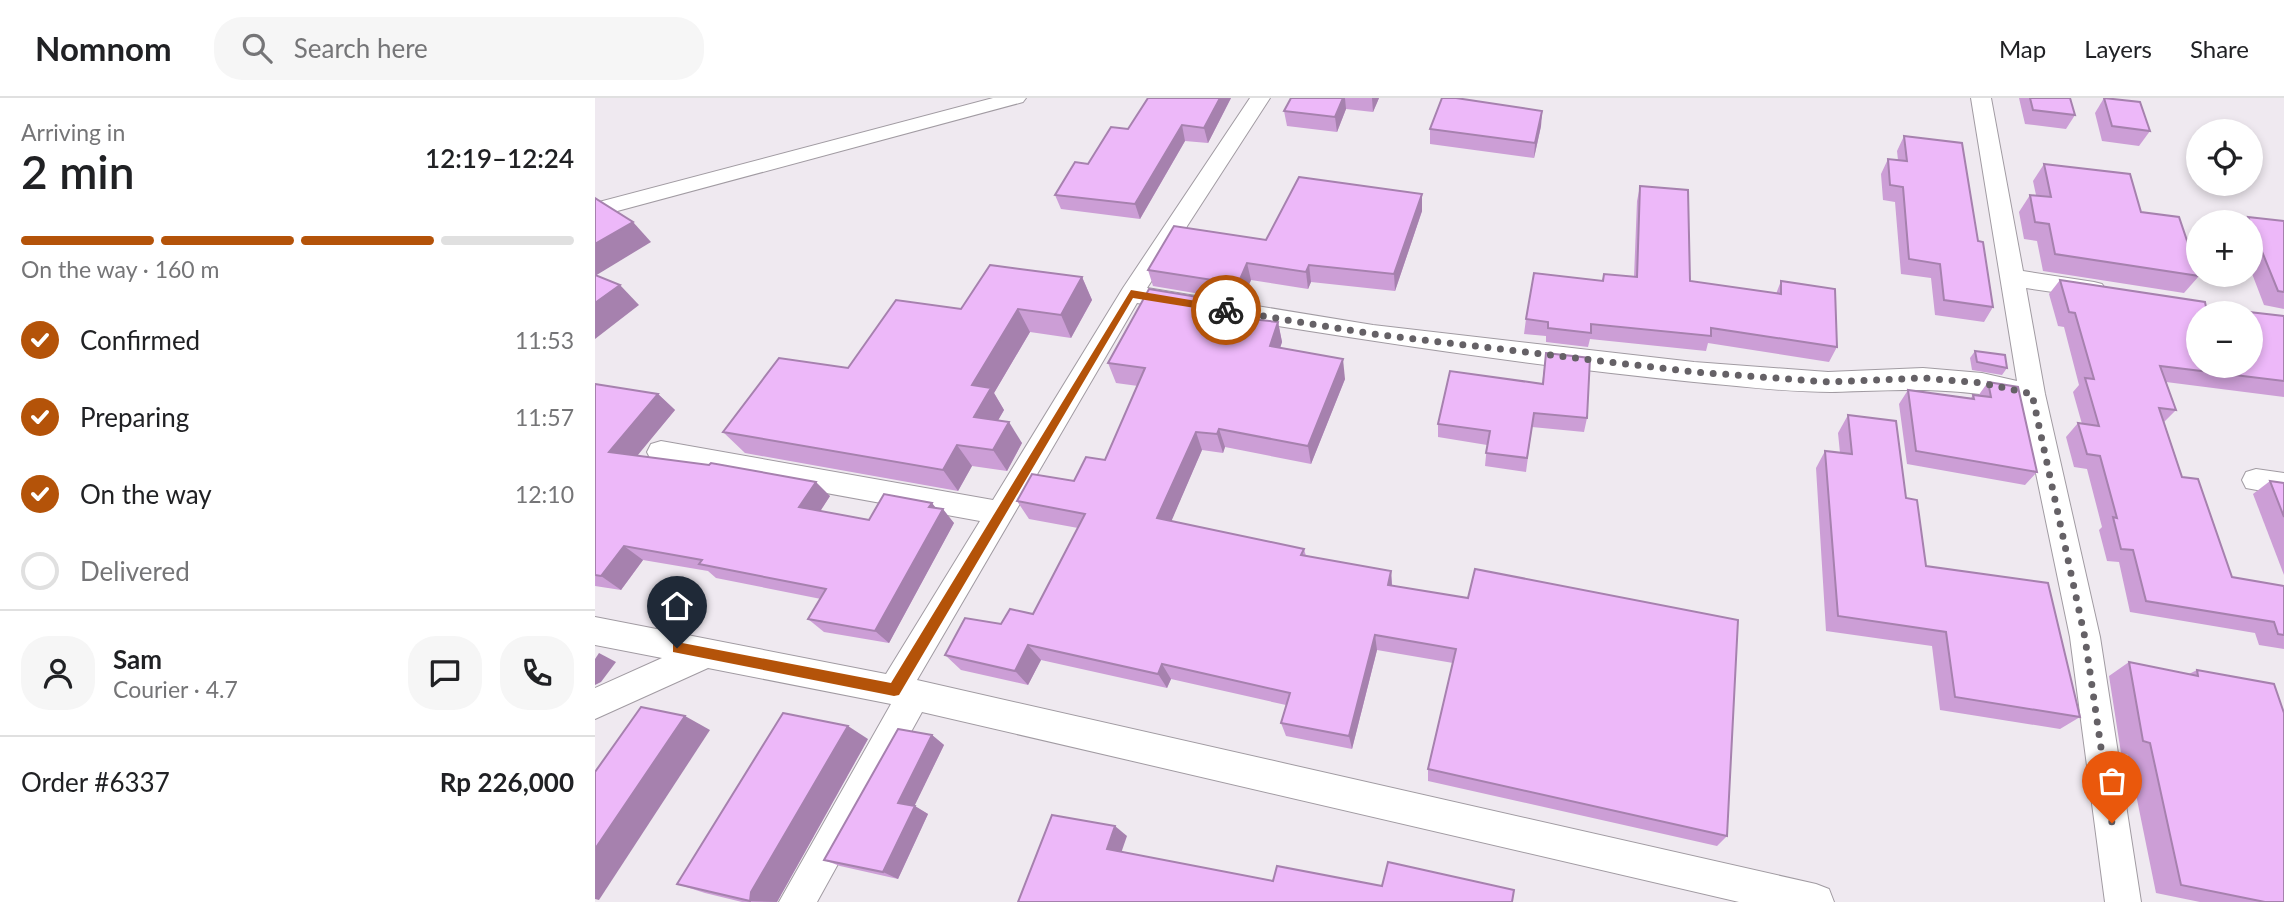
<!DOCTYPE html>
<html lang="en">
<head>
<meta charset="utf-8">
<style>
	body { margin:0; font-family:Lato,sans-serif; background:#f6f6f6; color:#202124; height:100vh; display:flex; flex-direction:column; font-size:26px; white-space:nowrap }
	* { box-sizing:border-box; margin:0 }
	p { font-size:23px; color:#757577 }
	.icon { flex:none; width:38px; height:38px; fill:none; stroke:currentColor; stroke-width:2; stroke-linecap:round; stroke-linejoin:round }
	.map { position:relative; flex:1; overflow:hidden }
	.drawer { display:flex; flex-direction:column; background:#fff; width:595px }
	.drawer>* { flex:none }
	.tools { position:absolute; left:1591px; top:21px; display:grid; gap:14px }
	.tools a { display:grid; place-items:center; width:77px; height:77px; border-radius:50%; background:#fff; box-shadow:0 4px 10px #0003; font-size:35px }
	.pin { position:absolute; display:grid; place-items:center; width:60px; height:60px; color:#fff; margin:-72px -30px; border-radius:50% 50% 50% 0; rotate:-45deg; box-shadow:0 0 7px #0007 }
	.pin .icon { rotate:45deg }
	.courier { position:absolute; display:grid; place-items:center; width:70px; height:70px; margin:-35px; border:5px solid #b45309; border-radius:50%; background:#fff; color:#222; box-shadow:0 2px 9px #0007 }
	.headline em { font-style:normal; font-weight:600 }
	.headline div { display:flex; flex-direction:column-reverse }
	.headline { display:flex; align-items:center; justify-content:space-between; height:119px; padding:0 21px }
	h1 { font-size:46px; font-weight:600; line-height:52px }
	.bar { display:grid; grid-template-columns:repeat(4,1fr); gap:10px 7px; align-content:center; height:84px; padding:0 21px }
	.bar i { height:9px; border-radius:5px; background:#e0e0e0 }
	.bar .active { background:#b45309 }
	.bar p { grid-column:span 4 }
	.line { display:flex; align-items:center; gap:18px; padding:0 21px; border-top:2px solid #e0e0e0 }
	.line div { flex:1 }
	.round { display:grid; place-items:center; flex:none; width:74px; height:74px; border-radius:28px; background:#f6f6f6 }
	ol { padding:0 21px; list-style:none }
	li { display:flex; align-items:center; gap:21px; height:77px }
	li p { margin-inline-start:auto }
	li .icon { padding:7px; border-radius:50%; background:#b45309; color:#fff; stroke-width:4 }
	li:last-child { color:#757577 }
	li i { width:38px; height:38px; border:4px solid #e0e0e0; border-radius:50% }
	header { display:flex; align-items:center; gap:42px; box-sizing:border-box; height:98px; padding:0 35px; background:#fff; border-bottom:2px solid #e0e0e0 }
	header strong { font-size:33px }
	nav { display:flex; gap:38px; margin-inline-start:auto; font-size:24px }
	.search { width:490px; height:63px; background:#f6f6f6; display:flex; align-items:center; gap:18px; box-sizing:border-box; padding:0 24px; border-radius:28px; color:#757577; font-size:26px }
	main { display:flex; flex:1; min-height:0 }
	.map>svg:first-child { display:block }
</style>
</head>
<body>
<header>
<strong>Nomnom</strong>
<div class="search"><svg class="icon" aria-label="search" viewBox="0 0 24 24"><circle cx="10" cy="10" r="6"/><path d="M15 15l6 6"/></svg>Search here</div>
<nav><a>Map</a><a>Layers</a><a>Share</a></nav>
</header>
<main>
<section class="drawer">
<div class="headline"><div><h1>2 min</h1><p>Arriving in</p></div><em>12:19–12:24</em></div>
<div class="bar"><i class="active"></i><i class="active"></i><i class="active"></i><i></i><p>On the way · 160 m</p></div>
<ol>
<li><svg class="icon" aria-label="check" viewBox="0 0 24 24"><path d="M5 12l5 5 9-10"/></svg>Confirmed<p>11:53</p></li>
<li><svg class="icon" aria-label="check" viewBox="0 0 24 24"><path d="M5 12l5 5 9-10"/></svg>Preparing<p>11:57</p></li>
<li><svg class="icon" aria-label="check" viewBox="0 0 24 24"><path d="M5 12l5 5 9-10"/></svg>On the way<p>12:10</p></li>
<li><i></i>Delivered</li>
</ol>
<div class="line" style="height:126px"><a class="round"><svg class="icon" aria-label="person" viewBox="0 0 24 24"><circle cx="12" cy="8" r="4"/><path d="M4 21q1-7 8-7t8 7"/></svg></a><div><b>Sam</b><p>Courier · 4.7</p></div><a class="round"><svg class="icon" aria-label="chat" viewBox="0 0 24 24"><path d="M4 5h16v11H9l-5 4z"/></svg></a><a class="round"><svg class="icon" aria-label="phone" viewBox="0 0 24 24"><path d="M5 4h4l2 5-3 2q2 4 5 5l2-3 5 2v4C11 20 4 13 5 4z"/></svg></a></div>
<div class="line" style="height:91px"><div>Order #6337</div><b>Rp 226,000</b></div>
</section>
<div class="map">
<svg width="1689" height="804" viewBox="0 0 1689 804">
	<rect width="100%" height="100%" fill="#efe9f0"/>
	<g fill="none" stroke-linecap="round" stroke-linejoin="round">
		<!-- street casing -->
		<g stroke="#a19ba2" stroke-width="2">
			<g id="street">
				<polygon points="398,0 431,0 428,4 0,119 0,105"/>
				<path d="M655,0H675L552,190L778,227L1099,264L1233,274L1328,270L1387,275L1422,283L1376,0H1396L1428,173L1499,184L1507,186L1511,192L1507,198L1499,200L1431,190L1450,296L1505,539L1546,804H1510L1475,539L1426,303C1356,288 1306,292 1236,294C1191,294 1143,288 1099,284C912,265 727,236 542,205L322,582L1221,786L1234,791L1239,804H1144L327,614L222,804H184L296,606L113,570L0,621V590L67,560L0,547V519L291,576L385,423L66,365L56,362L52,354L56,346L66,343L398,402L528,190Z"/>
				<polygon points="1661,371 1689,375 1689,397 1651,390 1647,382 1651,374"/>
			</g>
		</g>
		<!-- street -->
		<use href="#street" fill="#fff" fill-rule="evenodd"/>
	</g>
	<!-- wall -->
	<g fill="#cc9ed6">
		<polygon points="636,0 613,45 590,43 545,121 466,111 460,97 493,66 533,31"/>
		<polygon points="696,0 784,0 778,14 751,11 742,34 692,28 689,13"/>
		<polygon points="1424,0 1475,0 1480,17 1471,31 1430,26"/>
		<polygon points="1509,0 1555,33 1544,48 1507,43 1500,15"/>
		<polygon points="947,13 946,28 939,60 835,46 835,31"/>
		<polygon points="1309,38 1383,143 1398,209 1389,224 1340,217 1336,180 1306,176 1300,104 1288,102 1286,76 1293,61 1303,62 1302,53"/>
		<polygon points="1449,66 1546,114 1604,178 1589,195 1448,173 1442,143 1429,141 1424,114 1435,97 1441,97 1438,83"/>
		<polygon points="1045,88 1095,183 1181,196 1186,183 1242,249 1234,264 1113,245 1111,253 995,241 993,249 951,244 951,238 929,236 931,221 1007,183 1009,176 1039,179 1042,103"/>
		<polygon points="827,96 827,113 800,193 716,184 713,191 656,182 647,203 558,188 553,172 671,142"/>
		<polygon points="1653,119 1689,123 1689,211 1669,207 1656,173 1656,124 1649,124"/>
		<polygon points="487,179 497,202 476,240 435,234 399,295 409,312 403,322 427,345 412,373 377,368 363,393 150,355 128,334 366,211"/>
		<polygon points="1465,182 1611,209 1689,218 1689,299 1571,284 1581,312 1569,324 1587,379 1637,479 1689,488 1689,551 1664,547 1660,535 1535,514 1524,464 1512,463 1504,432 1507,429 1492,371 1479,369 1471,339 1483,325 1487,326 1478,294 1484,287 1469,229 1463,228 1454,196"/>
		<polygon points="637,220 683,224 687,244 685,250 750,281 716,366 630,349 628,355 607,352 576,423 709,451 711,458 796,473 797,487 1132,738 1122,748 833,683 833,671 858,565 782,552 757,651 691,638 686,625 691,607 576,581 572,590 446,562 433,587 366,572 350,557 406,526 438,516 483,430 434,421 422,403 479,383 510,362 543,288 521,285 513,265"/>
		<polygon points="1380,253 1412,270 1407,277 1377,272 1375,260"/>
		<polygon points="951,255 992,320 989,334 937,329 931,374 890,368 892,347 843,339 843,326 947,286"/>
		<polygon points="1393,284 1442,374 1430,387 1312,366 1304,306 1313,292 1376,300 1378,297 1383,298"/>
		<polygon points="0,286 63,296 80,312 42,357 235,398 225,413 274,422 341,410 359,425 294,545 229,534 213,521 226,501 121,480 113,473 48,462 26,492 0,488"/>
		<polygon points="1253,317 1311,400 1331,468 1485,619 1465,631 1345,612 1337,548 1231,533 1221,370 1230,353 1245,355 1243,335"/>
		<polygon points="1675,383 1689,385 1689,477 1658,396"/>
		<polygon points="1534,564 1594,576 1602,572 1689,804 1605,804 1561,795 1533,657 1526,655 1514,578"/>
		<polygon points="337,637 349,647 319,708 333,716 303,781 245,768 229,762"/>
		<polygon points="273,641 182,804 147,804 110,795 82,786"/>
	</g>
	<!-- shaded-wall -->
	<g fill="#a681ae">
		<polygon points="625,0 636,0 613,45 609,30"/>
		<polygon points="748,0 750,0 751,11 742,34 740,19"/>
		<polygon points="777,0 784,0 778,14"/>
		<polygon points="947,13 946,28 939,60 940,45"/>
		<polygon points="587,27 590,43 545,121 540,106"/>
		<polygon points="827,96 827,113 800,193 799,176"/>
		<polygon points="38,124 56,144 0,178 0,146"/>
		<polygon points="652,165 656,182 647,203 643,186"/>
		<polygon points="714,167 716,184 713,191 711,174"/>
		<polygon points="487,179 497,202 476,240 466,217"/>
		<polygon points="25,187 44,207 0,241 0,205"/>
		<polygon points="633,204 638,224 627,218"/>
		<polygon points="423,211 435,234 399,295 409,312 393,340 379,319 377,287"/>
		<polygon points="683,224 687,244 679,268 675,248"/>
		<polygon points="748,261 750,281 716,366 713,348"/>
		<polygon points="63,296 80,312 33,369 14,354"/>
		<polygon points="414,324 427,345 412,373 398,352"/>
		<polygon points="624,331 630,349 628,355 622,336"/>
		<polygon points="601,334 607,352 570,438 562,420"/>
		<polygon points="362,347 377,368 363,393 348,372"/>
		<polygon points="221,384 235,398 219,423 204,409"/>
		<polygon points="337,405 345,415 348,411 359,425 294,545 280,533"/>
		<polygon points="29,448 48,462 26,492 6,478"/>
		<polygon points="796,473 797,489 793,487"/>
		<polygon points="780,537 782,552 757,651 754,638"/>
		<polygon points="433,547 446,562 433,587 420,573"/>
		<polygon points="4,555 21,564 6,584 0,587 0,561"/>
		<polygon points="567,566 576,581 572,590 563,576"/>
		<polygon points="90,618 115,632 4,802 0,801 0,751"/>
		<polygon points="253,628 273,641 182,804 155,803 156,794"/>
		<polygon points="337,637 349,647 317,713 303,705"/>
		<polygon points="320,708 333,716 303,781 288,774"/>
		<polygon points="520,728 532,738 524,761 512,751"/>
	</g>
	<!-- building -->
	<g fill="#edb8f9" stroke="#a681ae" stroke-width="2" fill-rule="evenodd">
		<polygon points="553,0 625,0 609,30 587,27 540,106 460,97 480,64 493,66 516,29 533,31"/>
		<polygon points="696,0 748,0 740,19 689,13"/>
		<polygon points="847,0 861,0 947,13 940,45 835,31"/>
		<polygon points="1435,0 1475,0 1480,17 1438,12"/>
		<polygon points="1509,0 1545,4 1555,33 1517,28"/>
		<polygon points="1309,38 1367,45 1383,143 1388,144 1398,209 1349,202 1345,166 1314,161 1308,89 1295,87 1293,61 1312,63"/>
		<polygon points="1449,66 1535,76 1546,114 1584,119 1604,178 1460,156 1454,126 1440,124 1435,97 1456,99"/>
		<polygon points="704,79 827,96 799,176 714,167 711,174 652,165 643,186 553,172 579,128 671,142"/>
		<polygon points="1045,88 1093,92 1095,183 1186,196 1186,183 1240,191 1242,249 1116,230 1116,238 996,226 996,235 953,230 953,224 931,221 939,175 1008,183 1009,176 1042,179"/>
		<polygon points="0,100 38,124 0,146"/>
		<polygon points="1653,119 1689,123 1689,194 1683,193"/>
		<polygon points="395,167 487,179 466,217 423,211 377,287 396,290 379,319 414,324 398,352 362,347 348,372 128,334 184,260 253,270 301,202 366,211"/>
		<polygon points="0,177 25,187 0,205"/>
		<path d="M1465,182L1610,204L1611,209L1689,218V283L1565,268L1581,312L1564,310L1587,379L1603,381L1637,479L1689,488V537L1683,536L1679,524L1551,503L1538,452L1526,451L1518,419L1522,420L1505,358L1492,356L1483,325L1504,328L1490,280L1499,281L1480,215L1474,214ZM1603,215H1656V268H1603Z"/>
		<polygon points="554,191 633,204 627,218 683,224 675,248 748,261 713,348 624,331 622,336 601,334 562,420 709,451 706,457 796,473 793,487 873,500 880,471 1143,522 1132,738 833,671 861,551 780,537 754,638 686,625 695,595 567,566 563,576 433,547 420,573 350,557 370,520 406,526 415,511 438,516 490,416 422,403 437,376 479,383 491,359 510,362 550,270 513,265"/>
		<polygon points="1380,253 1410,257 1412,270 1382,264"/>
		<polygon points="951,255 995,260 992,320 939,315 932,360 891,355 895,333 843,326 855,273 948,286"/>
		<polygon points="1393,284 1423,289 1442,374 1321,353 1313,292 1379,301 1378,297 1396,299"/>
		<polygon points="0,286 63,296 14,354 114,367 116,365 221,384 204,409 274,422 289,396 337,405 334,409 348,411 280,533 213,521 231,491 104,466 107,462 29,448 6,478 0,477"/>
		<polygon points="1253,317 1301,323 1311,400 1322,402 1331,468 1453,485 1485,619 1360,599 1351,534 1243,518 1230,353 1257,356"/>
		<polygon points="1675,383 1689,385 1689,419"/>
		<polygon points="1534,564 1603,578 1602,572 1679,586 1689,615 1689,804 1670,804 1586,787 1555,645 1548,643"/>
		<polygon points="46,609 90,618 0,751 0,674"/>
		<polygon points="188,615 253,628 156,794 155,803 82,786"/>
		<polygon points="303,631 337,637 303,705 320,708 288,774 229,762"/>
		<polygon points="457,717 520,728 512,751 678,783 682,768 787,788 793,764 919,792 917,804 423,804"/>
	</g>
	<!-- route -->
	<polygon fill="#b45309" points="536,192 631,208 636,212 631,215 538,200 304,597 299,598 78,554 78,546 82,544 296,585"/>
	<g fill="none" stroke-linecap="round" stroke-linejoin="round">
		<!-- done -->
		<polyline stroke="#656166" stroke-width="7" stroke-dasharray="0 12.6" points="631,212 778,236 1099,274 1233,284 1328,280 1387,285 1437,296 1490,540 1517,725"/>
	</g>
</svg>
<div class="tools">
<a><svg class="icon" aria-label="locate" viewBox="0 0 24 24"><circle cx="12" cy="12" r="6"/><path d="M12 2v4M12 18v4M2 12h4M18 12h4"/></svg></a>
<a>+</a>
<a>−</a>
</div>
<div class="pin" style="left:1517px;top:725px;background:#ea580c"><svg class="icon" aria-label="bag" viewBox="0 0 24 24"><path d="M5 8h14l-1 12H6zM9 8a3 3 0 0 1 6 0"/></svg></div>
<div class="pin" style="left:82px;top:550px;background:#1f2937"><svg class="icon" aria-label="home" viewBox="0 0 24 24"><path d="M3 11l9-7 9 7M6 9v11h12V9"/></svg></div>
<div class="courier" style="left:631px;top:212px"><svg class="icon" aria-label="bike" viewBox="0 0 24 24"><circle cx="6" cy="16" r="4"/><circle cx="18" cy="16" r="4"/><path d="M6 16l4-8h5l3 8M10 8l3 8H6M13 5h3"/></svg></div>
</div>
</main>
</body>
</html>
